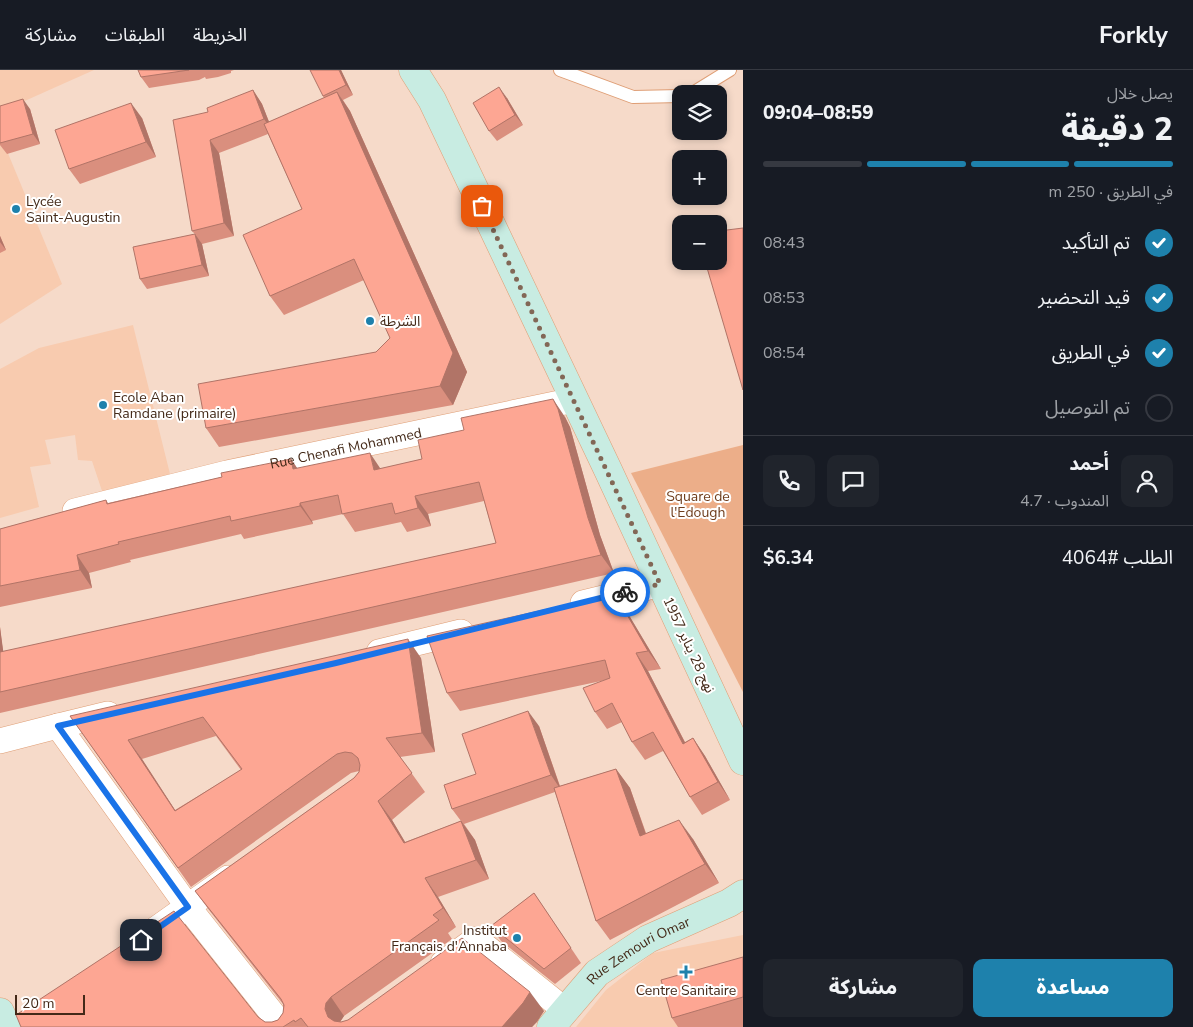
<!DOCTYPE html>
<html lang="ar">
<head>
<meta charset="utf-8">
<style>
	body { margin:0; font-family:"Nunito Sans","Noto Sans Arabic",sans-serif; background:#20242c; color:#f1f3f6; direction:rtl; height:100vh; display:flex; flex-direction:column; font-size:19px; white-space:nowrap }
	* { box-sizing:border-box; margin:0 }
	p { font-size:16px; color:#9ea1a6 }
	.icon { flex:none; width:28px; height:28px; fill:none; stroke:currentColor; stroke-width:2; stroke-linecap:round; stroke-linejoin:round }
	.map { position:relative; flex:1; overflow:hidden; direction:ltr }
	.details { display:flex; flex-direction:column; background:#171b24; width:450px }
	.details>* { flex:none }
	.controls { position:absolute; left:672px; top:15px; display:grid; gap:10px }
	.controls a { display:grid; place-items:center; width:55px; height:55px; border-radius:10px; background:#171b24; box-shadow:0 2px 8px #0003; font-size:25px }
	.scale { position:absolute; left:15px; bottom:12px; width:70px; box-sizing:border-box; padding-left:5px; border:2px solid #432918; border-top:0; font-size:14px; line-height:18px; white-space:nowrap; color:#432918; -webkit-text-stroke:4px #fff; paint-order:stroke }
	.pin { position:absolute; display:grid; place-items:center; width:42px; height:42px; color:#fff; margin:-21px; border-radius:10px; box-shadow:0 2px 8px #0006 }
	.courier { position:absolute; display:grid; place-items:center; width:50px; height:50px; margin:-25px; border:4px solid #1a73e8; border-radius:50%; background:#fff; color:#222; box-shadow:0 1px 6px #0007 }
	.headline em { font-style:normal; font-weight:800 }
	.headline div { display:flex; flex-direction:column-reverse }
	.headline { display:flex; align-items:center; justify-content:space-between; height:85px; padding:0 20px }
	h1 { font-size:32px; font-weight:800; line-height:38px }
	.bar { display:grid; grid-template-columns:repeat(4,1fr); gap:8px 5px; align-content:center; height:60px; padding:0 20px }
	.bar i { height:6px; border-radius:4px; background:#363941 }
	.bar .active { background:#1e81ac }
	.bar p { grid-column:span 4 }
	.line { display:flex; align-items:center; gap:12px; padding:0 20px; border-top:1px solid #363941 }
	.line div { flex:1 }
	.round { display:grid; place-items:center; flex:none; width:52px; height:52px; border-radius:10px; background:#20242c }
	ol { padding:0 20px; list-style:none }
	li { display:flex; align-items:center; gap:15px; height:55px }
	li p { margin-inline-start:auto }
	li .icon { padding:5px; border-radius:50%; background:#1e81ac; color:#fff; stroke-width:4 }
	li:last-child { color:#9ea1a6 }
	li i { width:28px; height:28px; border:2px solid #363941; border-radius:50% }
	.button { display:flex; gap:10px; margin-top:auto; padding:10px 20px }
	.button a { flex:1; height:58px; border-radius:10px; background:#1e81ac; color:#fff; font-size:20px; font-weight:800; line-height:58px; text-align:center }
	.button a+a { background:#20242c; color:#f1f3f6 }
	header { display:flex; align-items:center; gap:30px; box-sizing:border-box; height:70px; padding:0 25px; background:#171b24; border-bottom:1px solid #363941 }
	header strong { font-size:24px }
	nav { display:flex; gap:28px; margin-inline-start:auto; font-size:18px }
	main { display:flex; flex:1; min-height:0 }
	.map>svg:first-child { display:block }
</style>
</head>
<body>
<header>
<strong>Forkly</strong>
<nav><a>الخريطة</a><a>الطبقات</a><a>مشاركة</a></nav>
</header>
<main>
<section class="details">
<div class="headline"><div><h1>2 دقيقة</h1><p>يصل خلال</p></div><em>08:59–09:04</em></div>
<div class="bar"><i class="active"></i><i class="active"></i><i class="active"></i><i></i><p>في الطريق · 250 m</p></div>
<ol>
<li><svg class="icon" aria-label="check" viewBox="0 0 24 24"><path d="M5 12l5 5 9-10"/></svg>تم التأكيد<p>08:43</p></li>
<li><svg class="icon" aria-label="check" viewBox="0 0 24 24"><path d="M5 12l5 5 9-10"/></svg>قيد التحضير<p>08:53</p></li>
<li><svg class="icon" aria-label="check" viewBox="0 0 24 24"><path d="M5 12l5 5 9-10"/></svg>في الطريق<p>08:54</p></li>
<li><i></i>تم التوصيل</li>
</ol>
<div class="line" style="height:90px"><a class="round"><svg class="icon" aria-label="person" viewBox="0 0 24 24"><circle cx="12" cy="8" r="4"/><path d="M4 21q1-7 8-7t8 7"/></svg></a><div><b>أحمد</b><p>المندوب · 4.7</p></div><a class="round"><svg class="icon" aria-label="chat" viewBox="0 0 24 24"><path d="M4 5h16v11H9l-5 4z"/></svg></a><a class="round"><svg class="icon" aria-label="phone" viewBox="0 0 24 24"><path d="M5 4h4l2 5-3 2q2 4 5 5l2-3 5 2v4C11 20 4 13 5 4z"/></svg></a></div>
<div class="line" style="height:65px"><div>الطلب #4064</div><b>$6.34</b></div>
<div class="button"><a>مساعدة</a><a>مشاركة</a></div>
</section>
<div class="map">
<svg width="743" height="957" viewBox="0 0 743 957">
	<rect width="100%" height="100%" fill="#f6dac9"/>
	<!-- built -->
	<g fill="#f8cbaf">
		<polygon points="0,0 94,0 0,42"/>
		<polygon points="0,64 62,214 0,254"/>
		<polygon points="133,255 170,404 103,424 92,391 78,390 75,365 45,370 51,394 30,397 39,437 0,448 0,299 39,278"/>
		<polygon points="743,865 743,957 576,957 606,920 653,883"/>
	</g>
	<!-- green -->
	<polygon fill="#ecae89" points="743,375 743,622 631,403"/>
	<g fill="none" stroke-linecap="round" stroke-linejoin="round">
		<!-- lane casing -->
		<g stroke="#df9e75" stroke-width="14">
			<g id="lane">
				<polyline points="560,0 633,27 681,26"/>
				<polyline points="691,24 730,0"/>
			</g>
		</g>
		<!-- street casing -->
		<g stroke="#df9e75" stroke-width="26">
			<g id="street">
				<path id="s1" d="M75,441L227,403L574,330"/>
				<polyline points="583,533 661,514"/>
				<polyline points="379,582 461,562"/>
				<polyline points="58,656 188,837 283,957"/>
				<polyline points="0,671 58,656 108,644"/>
				<polyline points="149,864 228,808"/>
				<polyline points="443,893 476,869 565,940"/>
			</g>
		</g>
		<!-- secondary casing -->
		<g stroke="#df9e75" stroke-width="29">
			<g id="secondary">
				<polyline points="413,0 432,30 608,400 743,691"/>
				<polyline points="0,942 7,957"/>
				<path id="s2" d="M551,957L597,903L648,869L729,833L743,824"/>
			</g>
		</g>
		<!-- lane -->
		<use href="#lane" stroke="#fff" stroke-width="12"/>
		<!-- street -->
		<use href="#street" stroke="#fff" stroke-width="25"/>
		<!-- secondary -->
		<use href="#secondary" stroke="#c8ece2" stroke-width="28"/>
	</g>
	<!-- wall -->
	<g fill="#da8f7e" fill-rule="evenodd">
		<polygon points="138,0 234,0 231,1 231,3 218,7 206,9 205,7 199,10 149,18 141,7"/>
		<polygon points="341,0 353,25 343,30 350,41 467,302 453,335 219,377 206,358 376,282 390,268 364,210 284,245 270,226 302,139 268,64 219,83 234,166 202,174 209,206 147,219 140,209 195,164 192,161 208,42 253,20 262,34 269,52 324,28 323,26"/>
		<polygon points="507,28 523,55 497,71 489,61"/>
		<polygon points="0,36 30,39 40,74 7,84 0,75"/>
		<polygon points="142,48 156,87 80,114 69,99"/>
		<polygon points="0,166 6,180 0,183"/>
		<polygon points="565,347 570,357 600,465 614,503 0,643 0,557 3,582 496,473 484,431 428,444 431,456 407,462 401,452 355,462 343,444 312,451 313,454 244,469 241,464 130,490 131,492 89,503 92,518 0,537 0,459 106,430 108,433 222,407 291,389 297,398 381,399 422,389"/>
		<polygon points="627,542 661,599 648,601 685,672 693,668 705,686 730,730 702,745 690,727 663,681 645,690 632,672 622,652 607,659 595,642 606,610 460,641 447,623"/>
		<path d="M421,588L435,682L400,687L425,722L392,750L405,772L461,751L452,739L476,704L539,656L560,716L616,699L630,718L646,763L693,769L719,813L610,870L596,851L555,722L464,754L475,770L489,809L438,827L456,857L448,863L452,869L344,946L340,952L544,941L532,957H21L258,947L265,952H272L278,950L283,943V934L209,840L195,821L354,708L359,702V701L351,703L191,817L70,646ZM216,666L241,700L175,740L142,689Z"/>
		<polygon points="534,823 581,893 555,914 501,871 491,856"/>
		<polygon points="743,887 743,957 678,957 672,948"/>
	</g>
	<!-- shaded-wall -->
	<g fill="#b17467">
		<polygon points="339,0 341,0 353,25 346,15"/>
		<polygon points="499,17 507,28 523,55 515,45"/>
		<polygon points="253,20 262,34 273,62 264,49"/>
		<polygon points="337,22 350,41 467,302 453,335 440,316"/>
		<polygon points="23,29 30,39 40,74 33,64"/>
		<polygon points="131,33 142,48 156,87 146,72"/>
		<polygon points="210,70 219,83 234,166 224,153"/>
		<polygon points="195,164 202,174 209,206 202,195"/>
		<polygon points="0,166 6,180 0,172"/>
		<polygon points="553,329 565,347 570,357 600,465 614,503 601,485 588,448"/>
		<polygon points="370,383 382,401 374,400"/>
		<polygon points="291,389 303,407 293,399"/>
		<polygon points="415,426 428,444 431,456 418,438"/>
		<polygon points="300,433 312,451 313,454 300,436"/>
		<polygon points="77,485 89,503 92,518 80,500"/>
		<polygon points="615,524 627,542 661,599 648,581"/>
		<polygon points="0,557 6,602 0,594"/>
		<polygon points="408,569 421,588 435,682 422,663"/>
		<polygon points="636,583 648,601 695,692 683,674"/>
		<polygon points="528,641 539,656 561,720 551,705"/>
		<polygon points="693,668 705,686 730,730 718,712"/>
		<polygon points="128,670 142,689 188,760 175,741"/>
		<polygon points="616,699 630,718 653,785 640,766"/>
		<polygon points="378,731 392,750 417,792 404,773"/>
		<polygon points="679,750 693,769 719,813 705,794"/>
		<polygon points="461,751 475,770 489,809 476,790"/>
		<polygon points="425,808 438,827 456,857 443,838"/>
		<polygon points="530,922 544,941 537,952 532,957 502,957"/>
		<polygon points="331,927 344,946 340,952 339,957 328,947 325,939 326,933"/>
	</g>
	<!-- building -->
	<g fill="#fda693" stroke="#b17467" fill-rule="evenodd">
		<polygon points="138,0 189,0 141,7"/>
		<polygon points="310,0 339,0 346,15 323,26"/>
		<polygon points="499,17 515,45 489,61 473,33"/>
		<polygon points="253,20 264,49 210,70 224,153 192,161 173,50 208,42 207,38"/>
		<polygon points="337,22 453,283 440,316 206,358 198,314 376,282 390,268 354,189 270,226 243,165 302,139 264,54"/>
		<polygon points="23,29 33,64 0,73 0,36"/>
		<polygon points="131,33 146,72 69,99 55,60"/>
		<polygon points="743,158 743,320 705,191 719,191 719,161"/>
		<polygon points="195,164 202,195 140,209 133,177"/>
		<polygon points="553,329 558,339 588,448 601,485 0,622 0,582 496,473 479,412 415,426 418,438 395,444 392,433 342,444 338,425 300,433 300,436 231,451 230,446 118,472 119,474 77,485 80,500 0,516 0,459 106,430 107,434 222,407 221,403 291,389 293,399 370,383 374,400 422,389 418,370 464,360 461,348"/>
		<polygon points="615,524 648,581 636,583 683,674 693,668 718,712 690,727 653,662 632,672 612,633 595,642 583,618 610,608 605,590 447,623 427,566"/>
		<path d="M408,569L422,663L386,668L412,703L378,731L404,773L461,751L476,790L425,808L443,838L433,845L439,850L331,927L326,933L325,939L328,947L334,951L341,952L348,950L462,868L530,922L523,933L502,957H308L301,948L295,952L294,950L283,957H21L16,945L174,841L258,947L265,952H272L278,950L283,943L284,935L281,929L195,821L354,708L359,702L360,695L358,688L352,683L345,682L337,684L178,798L70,646ZM203,647L242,699L175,741L128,670Z"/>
		<polygon points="528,641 551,705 452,739 444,715 476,704 462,664"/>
		<polygon points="616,699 640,766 679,750 705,794 596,851 554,718"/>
		<polygon points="534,823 571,878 544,899 491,856"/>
		<polygon points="743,887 743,927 672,948 661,910"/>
	</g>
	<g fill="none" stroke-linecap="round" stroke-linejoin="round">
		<!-- done -->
		<polyline stroke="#826756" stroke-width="5" stroke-dasharray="0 9" points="482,136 660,514 625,522"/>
		<!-- route -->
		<polyline stroke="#1a73e8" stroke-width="6" points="141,870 188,837 58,656 336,593 625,522"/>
	</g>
	<!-- markers -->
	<g fill="#1e81ac" stroke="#fff" stroke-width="2">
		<circle cx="16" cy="139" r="5"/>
		<circle cx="370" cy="251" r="5"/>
		<circle cx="103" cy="335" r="5"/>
		<circle cx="517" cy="868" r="5"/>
		<path d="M683.5 894.5h5v5h5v5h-5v5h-5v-5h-5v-5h5z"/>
	</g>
	<g text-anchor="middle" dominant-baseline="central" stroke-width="4" stroke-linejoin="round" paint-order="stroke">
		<!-- poi labels -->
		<g font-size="14" fill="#432918" stroke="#fff" text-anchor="start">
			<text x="26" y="131">Lycée<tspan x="26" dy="16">Saint-Augustin</tspan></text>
			<text x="380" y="251">الشرطة</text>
			<text x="113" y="327">Ecole Aban<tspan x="113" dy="16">Ramdane (primaire)</tspan></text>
			<text x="507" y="860" text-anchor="end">Institut<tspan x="507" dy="16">Français d'Annaba</tspan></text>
			<text x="686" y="920" text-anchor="middle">Centre Sanitaire</text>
		</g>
		<!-- street labels -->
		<g font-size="14" fill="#432918" stroke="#fff">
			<text stroke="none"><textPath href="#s1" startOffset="278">Rue Chenafi Mohammed</textPath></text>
			<text transform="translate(689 575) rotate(65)">نهج 28 يناير 1957</text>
			<text stroke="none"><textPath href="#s2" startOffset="118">Rue Zemouri Omar</textPath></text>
		</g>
		<!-- park labels -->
		<g font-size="14" fill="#6f3e1d" stroke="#fff">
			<text x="698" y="426">Square de<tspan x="698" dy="16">l'Edough</tspan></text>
		</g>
	</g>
</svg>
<div class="controls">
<a><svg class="icon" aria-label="layers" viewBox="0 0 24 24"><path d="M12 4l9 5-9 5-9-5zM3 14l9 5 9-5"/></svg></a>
<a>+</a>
<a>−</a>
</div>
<div class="scale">20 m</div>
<div class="pin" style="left:482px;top:136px;background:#ea580c"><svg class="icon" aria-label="bag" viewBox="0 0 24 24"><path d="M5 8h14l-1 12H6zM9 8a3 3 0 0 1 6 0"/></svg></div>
<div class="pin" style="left:141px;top:870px;background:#1f2937"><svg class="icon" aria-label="home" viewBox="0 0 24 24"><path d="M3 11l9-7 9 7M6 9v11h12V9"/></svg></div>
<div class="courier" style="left:625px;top:522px"><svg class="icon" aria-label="bike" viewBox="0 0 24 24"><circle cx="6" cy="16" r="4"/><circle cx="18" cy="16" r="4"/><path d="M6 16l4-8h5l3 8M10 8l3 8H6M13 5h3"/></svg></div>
</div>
</main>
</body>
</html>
